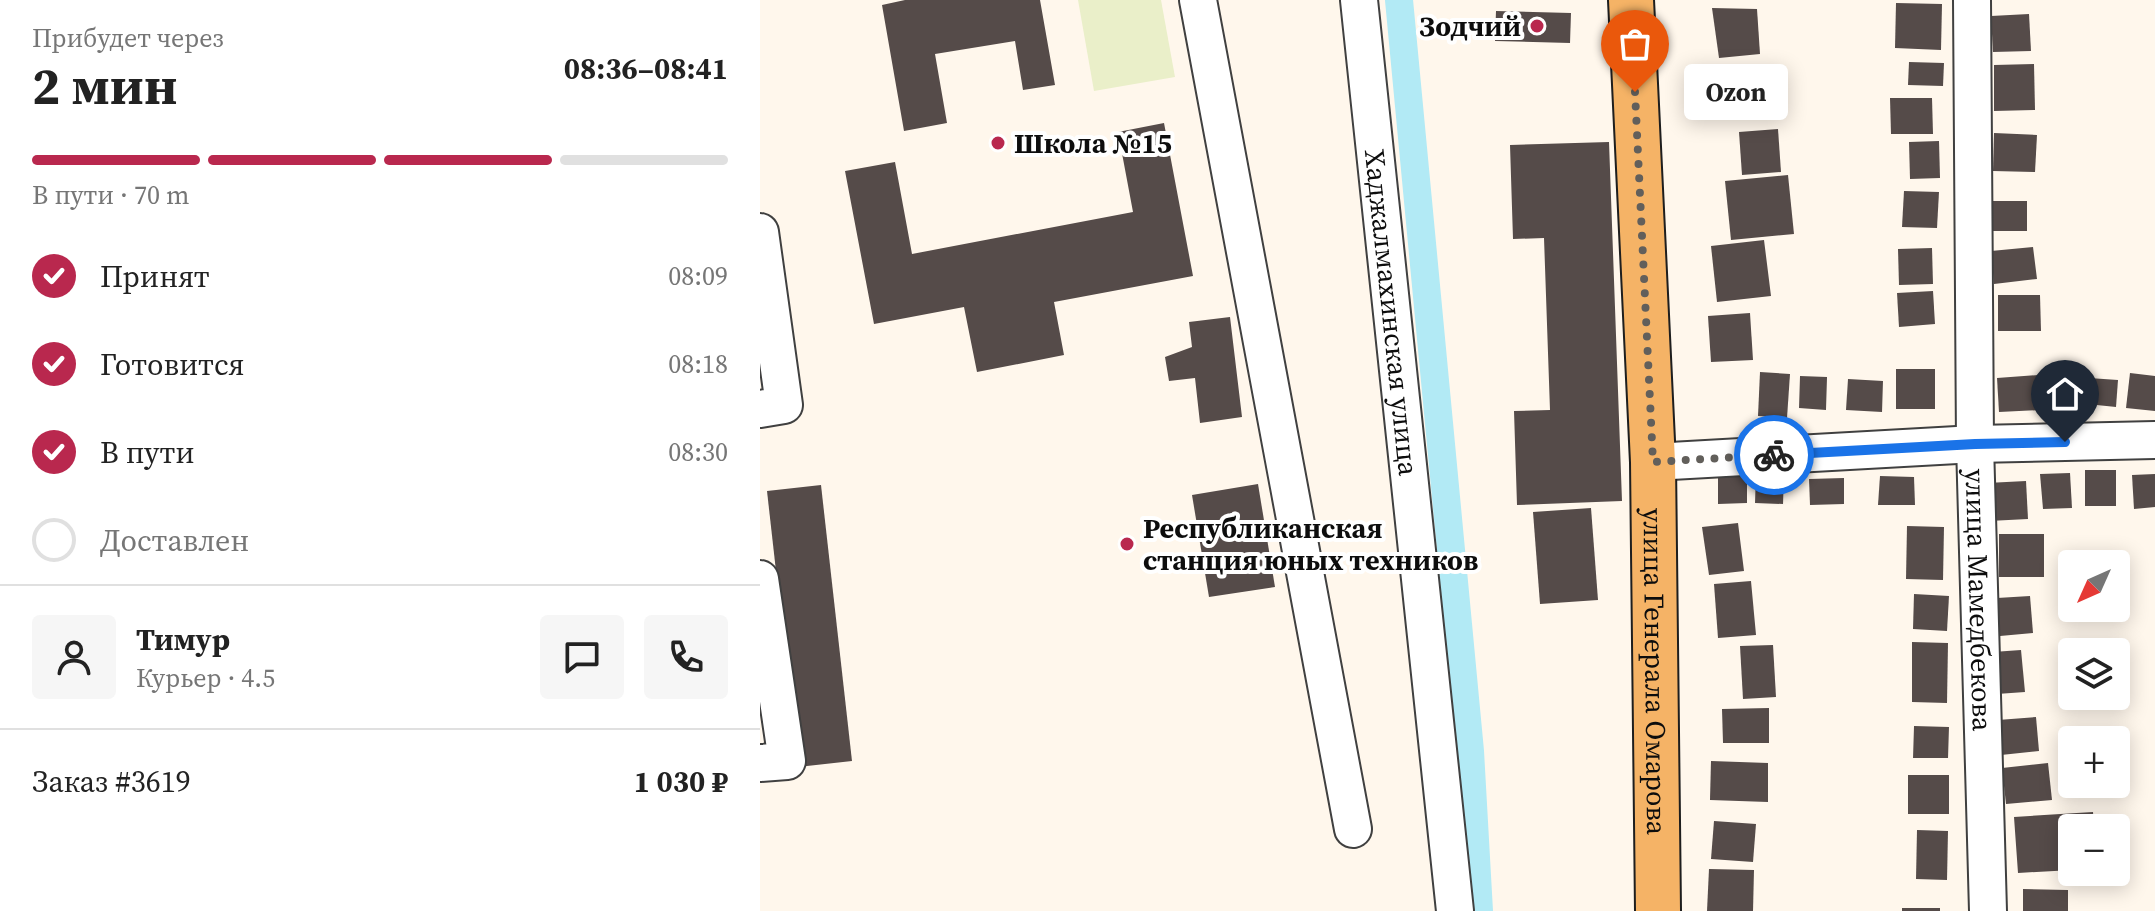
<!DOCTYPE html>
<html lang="ru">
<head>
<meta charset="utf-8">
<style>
	body { margin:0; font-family:"Source Serif 4",serif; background:#f6f6f6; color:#222; height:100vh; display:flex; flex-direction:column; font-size:30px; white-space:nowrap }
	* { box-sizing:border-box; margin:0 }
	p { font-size:26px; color:#767676 }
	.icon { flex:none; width:44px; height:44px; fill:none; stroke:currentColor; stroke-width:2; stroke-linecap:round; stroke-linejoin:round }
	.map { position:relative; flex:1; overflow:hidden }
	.drawer { display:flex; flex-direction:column; background:#fff; width:760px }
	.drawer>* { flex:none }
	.needle { width:52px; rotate:225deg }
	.fabs { position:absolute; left:1298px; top:550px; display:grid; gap:16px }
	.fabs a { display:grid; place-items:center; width:72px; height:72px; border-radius:8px; background:#fff; box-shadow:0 4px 20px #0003; font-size:40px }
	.pin { position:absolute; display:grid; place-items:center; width:68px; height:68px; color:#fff; margin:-82px -34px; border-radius:50% 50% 50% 0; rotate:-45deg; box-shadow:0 0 8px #0007 }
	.pin .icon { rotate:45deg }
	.courier { position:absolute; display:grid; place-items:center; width:80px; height:80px; margin:-40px; border:6px solid #1a73e8; border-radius:50%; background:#fff; color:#222; box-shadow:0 2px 10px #0007 }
	.bubble { position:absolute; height:56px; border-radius:8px; background:#fff; box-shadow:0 4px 20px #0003; font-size:26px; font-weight:700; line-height:56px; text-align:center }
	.headline em { font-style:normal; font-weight:700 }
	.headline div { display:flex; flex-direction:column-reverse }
	.headline { display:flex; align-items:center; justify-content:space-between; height:136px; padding:0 32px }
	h1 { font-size:52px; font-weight:700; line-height:60px }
	.bar { display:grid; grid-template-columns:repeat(4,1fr); gap:12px 8px; align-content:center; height:96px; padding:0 32px }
	.bar i { height:10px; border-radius:6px; background:#e0e0e0 }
	.bar .active { background:#b9284e }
	.bar p { grid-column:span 4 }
	.line { display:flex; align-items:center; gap:20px; padding:0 32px; border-top:2px solid #e0e0e0 }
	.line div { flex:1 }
	.round { display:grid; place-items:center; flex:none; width:84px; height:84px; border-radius:8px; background:#f6f6f6 }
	ol { padding:0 32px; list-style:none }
	li { display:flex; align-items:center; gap:24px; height:88px }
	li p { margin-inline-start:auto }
	li .icon { padding:8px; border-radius:50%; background:#b9284e; color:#fff; stroke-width:4 }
	li:last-child { color:#767676 }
	li i { width:44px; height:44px; border:4px solid #e0e0e0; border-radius:50% }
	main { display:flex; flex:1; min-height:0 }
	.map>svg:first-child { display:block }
</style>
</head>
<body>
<main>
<section class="drawer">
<div class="headline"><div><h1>2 мин</h1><p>Прибудет через</p></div><em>08:36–08:41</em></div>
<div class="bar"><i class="active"></i><i class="active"></i><i class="active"></i><i></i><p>В пути · 70 m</p></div>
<ol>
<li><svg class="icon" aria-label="check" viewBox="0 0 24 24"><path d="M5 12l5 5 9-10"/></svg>Принят<p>08:09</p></li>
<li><svg class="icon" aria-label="check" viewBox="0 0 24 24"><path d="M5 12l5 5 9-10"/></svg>Готовится<p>08:18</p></li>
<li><svg class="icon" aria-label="check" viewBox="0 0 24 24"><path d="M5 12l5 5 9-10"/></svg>В пути<p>08:30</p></li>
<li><i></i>Доставлен</li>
</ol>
<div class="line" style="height:144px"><a class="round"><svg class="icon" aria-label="person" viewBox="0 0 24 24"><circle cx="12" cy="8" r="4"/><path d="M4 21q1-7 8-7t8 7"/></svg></a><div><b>Тимур</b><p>Курьер · 4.5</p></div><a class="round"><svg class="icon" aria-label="chat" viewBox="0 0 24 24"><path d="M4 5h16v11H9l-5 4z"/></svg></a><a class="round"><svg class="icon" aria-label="phone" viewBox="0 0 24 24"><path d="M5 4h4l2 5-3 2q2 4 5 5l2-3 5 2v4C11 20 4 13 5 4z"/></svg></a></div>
<div class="line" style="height:104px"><div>Заказ #3619</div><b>1 030 ₽</b></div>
</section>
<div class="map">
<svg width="1395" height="911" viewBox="0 0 1395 911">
	<rect width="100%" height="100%" fill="#fff7ec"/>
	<!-- pitch -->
	<polygon fill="#eaefc9" points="318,0 401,0 415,77 334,91"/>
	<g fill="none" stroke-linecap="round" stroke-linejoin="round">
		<!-- canal -->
		<polyline stroke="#b2eaf5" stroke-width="28" points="639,0 710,751 719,911"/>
	</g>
	<!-- building -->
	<g fill="#554b49">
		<polygon points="145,0 280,0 295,85 263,90 255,41 175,54 187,123 144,131 122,5"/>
		<polygon points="1136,3 1182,4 1181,50 1135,48"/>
		<polygon points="952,8 997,9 1000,54 959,58"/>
		<polygon points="736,11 811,13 810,43 735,41"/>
		<polygon points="1269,14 1271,51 1233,52 1231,16"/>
		<polygon points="1149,62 1184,63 1183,86 1148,85"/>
		<polygon points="1274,64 1275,110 1234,111 1234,65"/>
		<polygon points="959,67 1003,67 1003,117 960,117"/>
		<polygon points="1130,98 1172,98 1173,134 1131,134"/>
		<polygon points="404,123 433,276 294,302 304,355 217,372 204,307 114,324 85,171 135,162 152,254 373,212 358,132"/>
		<polygon points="1018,129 1021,172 982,175 979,132"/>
		<polygon points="1234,133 1277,135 1275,172 1233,171"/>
		<polygon points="1179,141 1180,178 1150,179 1149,142"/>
		<polygon points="849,142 862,501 757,505 754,411 790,410 784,238 753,239 750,145"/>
		<polygon points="1028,175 1034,234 971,240 965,181"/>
		<polygon points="1144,191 1179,192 1177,228 1142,227"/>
		<rect x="1232" y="201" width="35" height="30"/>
		<polygon points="1004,240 1011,296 957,302 951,246"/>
		<polygon points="1273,247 1277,279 1234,284 1231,251"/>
		<polygon points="1172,248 1173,284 1139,285 1138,249"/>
		<polygon points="1173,291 1175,324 1139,327 1137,293"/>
		<polygon points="1238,295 1280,295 1281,331 1238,331"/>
		<polygon points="990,313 993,360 951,362 948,316"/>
		<polygon points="470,317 482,417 440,423 435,378 409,381 405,357 432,347 429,322"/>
		<rect x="1136" y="369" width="39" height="40"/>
		<polygon points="1000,372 1030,374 1027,418 998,416"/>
		<polygon points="1370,373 1395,376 1395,411 1366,408"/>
		<polygon points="1279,375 1281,410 1239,412 1237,378"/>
		<polygon points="1040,376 1067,377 1066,410 1039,408"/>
		<polygon points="1290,378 1317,378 1318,407 1291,408"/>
		<polygon points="1329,378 1358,380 1356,407 1327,404"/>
		<polygon points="1088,379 1123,381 1122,412 1086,410"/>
		<rect x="1325" y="470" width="31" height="36"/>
		<polygon points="996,473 1024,474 1023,504 995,503"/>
		<polygon points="1310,473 1312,508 1283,509 1280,474"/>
		<polygon points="958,474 987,474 987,503 958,504"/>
		<polygon points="1395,474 1395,507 1374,509 1372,475"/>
		<polygon points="1120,476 1154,477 1155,505 1118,505"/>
		<polygon points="1084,478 1084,504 1050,505 1049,479"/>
		<polygon points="1266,481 1268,519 1229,521 1227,483"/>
		<polygon points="498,484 515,587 449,597 432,495"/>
		<polygon points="61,485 92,761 38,767 7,491"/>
		<polygon points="831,508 838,600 780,604 773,512"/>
		<polygon points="978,523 984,571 949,575 942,527"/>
		<polygon points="1147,526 1184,527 1183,580 1146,579"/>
		<rect x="1239" y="534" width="45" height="43"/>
		<polygon points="991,581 996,635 958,638 954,584"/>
		<polygon points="1154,594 1189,596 1187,631 1153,629"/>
		<polygon points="1270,596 1273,633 1240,636 1237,598"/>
		<polygon points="1152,642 1188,643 1187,703 1152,702"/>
		<polygon points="1013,645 1016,697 983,699 980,646"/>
		<polygon points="1261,650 1265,692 1237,694 1233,652"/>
		<polygon points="1009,708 1009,743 963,743 962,709"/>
		<polygon points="1276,717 1279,751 1241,755 1238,720"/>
		<polygon points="1154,726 1189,727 1188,758 1153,758"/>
		<polygon points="951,761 1008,763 1008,802 950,800"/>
		<polygon points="1288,763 1292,800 1246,804 1242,768"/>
		<rect x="1148" y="775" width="41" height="39"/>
		<polygon points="1333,812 1334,828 1312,828 1312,870 1258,873 1254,817"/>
		<polygon points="954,821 996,824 993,862 951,859"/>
		<polygon points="1157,830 1188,831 1187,880 1156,879"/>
		<polygon points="949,869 994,870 993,911 947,911"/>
		<polygon points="1263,889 1308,890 1308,911 1263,911"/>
		<rect x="1142" y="908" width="38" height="3"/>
	</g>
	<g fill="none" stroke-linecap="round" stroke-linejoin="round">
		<!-- minor casing -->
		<g stroke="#404040" stroke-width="40">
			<g id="minor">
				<polyline points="438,0 593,829"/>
				<path id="s1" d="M599,0L695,911"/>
				<path id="s2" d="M1212,0L1215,444L1228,911"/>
				<polyline points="0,232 24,405 0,409"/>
				<polyline points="893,462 1215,444 1395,440"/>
				<polyline points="0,579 27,761 0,763"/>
			</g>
		</g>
		<!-- major casing -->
		<g stroke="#1e1e1e" stroke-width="48">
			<g id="major">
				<path id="s3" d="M871,0L893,462L898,911"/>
			</g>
		</g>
		<!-- minor -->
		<use href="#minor" stroke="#fff" stroke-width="36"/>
		<!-- major -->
		<use href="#major" stroke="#f5b366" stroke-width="44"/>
	</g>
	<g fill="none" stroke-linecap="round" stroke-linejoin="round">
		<!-- done -->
		<polyline stroke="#625f5b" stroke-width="8" stroke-dasharray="0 14.4" points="875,92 893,462 1014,455"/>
		<!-- route -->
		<polyline stroke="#1a73e8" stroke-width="10" points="1014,455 1215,444 1305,442"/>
	</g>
	<!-- markers -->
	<g fill="#b9284e" stroke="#fff" stroke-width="3">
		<circle cx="777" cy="26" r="8"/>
		<circle cx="238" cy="143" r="8"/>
		<circle cx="367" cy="544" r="8"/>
	</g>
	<g text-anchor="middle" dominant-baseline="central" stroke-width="8" stroke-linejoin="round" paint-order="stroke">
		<!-- poi labels -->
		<g font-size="28" font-weight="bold" fill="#0d0d0d" stroke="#fff" text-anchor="start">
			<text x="761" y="26" text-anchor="end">Зодчий</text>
			<text x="254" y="143">Школа №15</text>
			<text x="383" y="528">Республиканская<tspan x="383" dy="32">станция юных техников</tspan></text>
		</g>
		<!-- street labels -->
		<g font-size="28" fill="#0d0d0d" stroke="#fff">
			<text stroke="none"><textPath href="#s1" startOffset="314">Хаджалмахинская улица</textPath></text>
			<text stroke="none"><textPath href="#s2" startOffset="600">улица Мамедбекова</textPath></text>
			<text stroke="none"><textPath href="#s3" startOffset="672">улица Генерала Омарова</textPath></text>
		</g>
	</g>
</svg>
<div class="fabs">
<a><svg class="needle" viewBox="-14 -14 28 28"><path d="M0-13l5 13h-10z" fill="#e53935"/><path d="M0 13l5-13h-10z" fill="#767676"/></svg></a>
<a><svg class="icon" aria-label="layers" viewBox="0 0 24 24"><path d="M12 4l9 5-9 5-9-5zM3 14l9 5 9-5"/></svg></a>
<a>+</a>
<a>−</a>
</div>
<div class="pin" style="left:875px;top:92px;background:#ea580c"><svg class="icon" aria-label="bag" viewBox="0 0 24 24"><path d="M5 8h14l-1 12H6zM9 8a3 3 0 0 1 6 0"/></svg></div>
<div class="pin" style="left:1305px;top:442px;background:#1f2937"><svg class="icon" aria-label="home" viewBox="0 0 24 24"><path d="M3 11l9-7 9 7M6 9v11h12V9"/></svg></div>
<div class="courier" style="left:1014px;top:455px"><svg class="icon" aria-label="bike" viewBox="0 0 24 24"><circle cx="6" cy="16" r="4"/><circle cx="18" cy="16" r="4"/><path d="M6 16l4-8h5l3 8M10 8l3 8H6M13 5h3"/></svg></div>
<div class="bubble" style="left:924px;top:64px;width:104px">Ozon</div>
</div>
</main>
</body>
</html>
